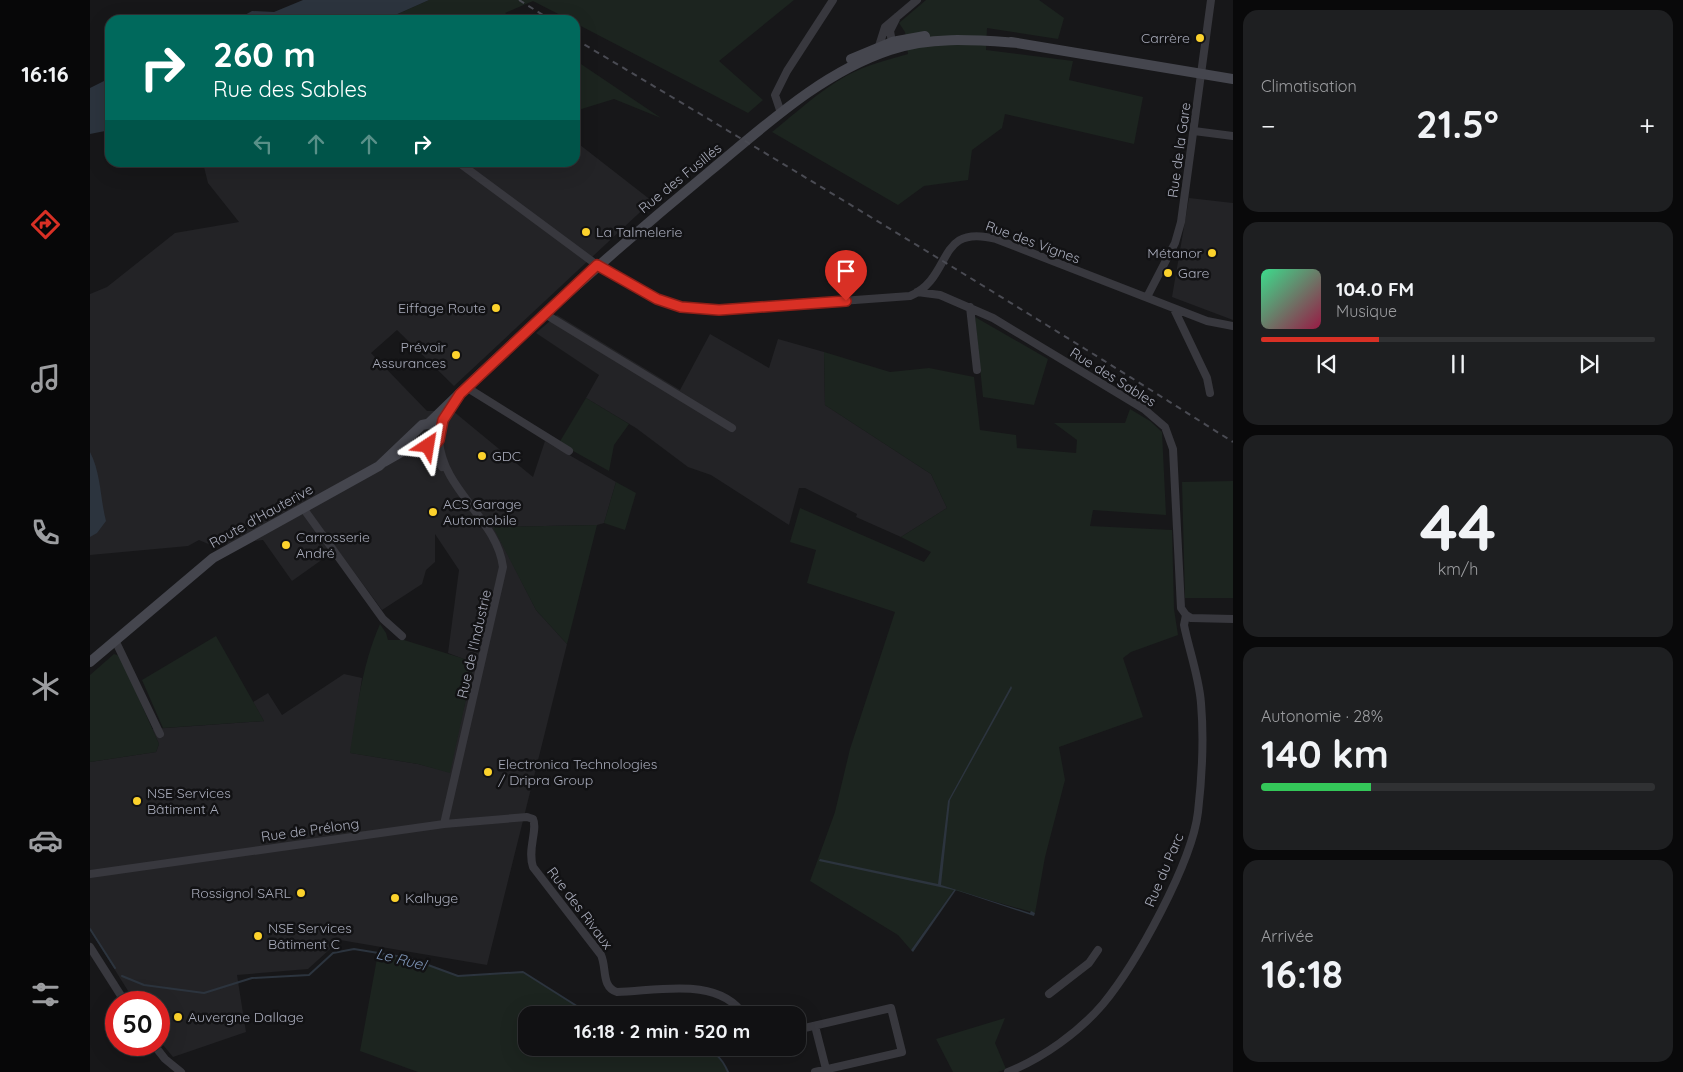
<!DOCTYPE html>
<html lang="fr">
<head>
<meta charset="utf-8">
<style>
	:root { --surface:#111113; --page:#1e1f21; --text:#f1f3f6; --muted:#9c9da0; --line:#303133; --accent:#d93025 }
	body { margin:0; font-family:Quicksand,sans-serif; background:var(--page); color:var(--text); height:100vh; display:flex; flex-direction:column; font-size:19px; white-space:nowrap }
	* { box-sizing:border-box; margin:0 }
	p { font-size:16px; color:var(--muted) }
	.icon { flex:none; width:28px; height:28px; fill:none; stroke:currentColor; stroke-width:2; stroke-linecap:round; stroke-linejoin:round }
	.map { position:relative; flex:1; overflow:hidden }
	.side { display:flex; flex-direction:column; gap:10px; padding:10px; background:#09090a; width:450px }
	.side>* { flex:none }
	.hud { position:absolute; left:15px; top:15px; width:475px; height:152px; border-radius:15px; box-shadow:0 5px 20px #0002,0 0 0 1px var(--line); background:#00695c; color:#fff; overflow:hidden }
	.speed { position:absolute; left:15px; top:991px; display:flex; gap:10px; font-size:25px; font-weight:700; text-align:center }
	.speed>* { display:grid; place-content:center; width:65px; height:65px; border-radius:50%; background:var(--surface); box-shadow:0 5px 20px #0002,0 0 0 1px var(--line); line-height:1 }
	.speed .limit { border:8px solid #d22; background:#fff; color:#111 }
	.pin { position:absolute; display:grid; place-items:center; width:42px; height:42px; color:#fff; margin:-51px -21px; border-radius:50% 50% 50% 0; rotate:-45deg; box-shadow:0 0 5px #0007 }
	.pin .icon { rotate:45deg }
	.me { position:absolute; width:55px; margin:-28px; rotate:33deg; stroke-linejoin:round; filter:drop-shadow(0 0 4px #0008) }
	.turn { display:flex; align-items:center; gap:18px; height:105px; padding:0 25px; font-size:22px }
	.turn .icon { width:65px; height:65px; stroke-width:2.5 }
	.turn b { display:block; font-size:35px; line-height:42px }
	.lanes { display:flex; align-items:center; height:48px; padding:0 25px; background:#0003; justify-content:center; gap:25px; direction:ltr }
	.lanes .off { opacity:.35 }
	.big { font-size:38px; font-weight:700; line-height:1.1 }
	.side .widget { flex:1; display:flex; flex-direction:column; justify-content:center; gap:8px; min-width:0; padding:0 18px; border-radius:15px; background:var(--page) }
	.side .dial { align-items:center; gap:0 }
	.dial b { font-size:65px; line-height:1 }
	.song { display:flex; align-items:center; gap:15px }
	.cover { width:60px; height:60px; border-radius:8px; background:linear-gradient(135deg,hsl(150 70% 55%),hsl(340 70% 35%)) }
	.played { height:5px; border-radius:2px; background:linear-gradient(90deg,var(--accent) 30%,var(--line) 30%) }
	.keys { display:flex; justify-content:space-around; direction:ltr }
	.heat { display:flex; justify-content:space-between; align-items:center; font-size:28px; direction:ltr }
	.charge { height:8px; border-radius:4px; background:linear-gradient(90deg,#34c759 28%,var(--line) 0) }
	.trip { position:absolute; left:428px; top:1006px; width:288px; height:50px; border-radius:15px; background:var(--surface); box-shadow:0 5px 20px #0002,0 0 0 1px var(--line); font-weight:700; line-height:50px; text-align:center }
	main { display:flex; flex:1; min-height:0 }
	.menu { display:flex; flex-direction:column; width:90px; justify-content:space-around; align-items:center; background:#070708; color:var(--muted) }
	.menu .icon { width:35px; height:35px }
	.menu .on { color:var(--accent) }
	.menu b { font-size:22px; color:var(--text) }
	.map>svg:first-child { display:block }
</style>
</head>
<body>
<main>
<nav class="menu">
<b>16:16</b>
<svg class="icon on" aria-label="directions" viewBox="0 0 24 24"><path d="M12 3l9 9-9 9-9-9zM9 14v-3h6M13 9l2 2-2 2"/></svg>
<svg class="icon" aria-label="music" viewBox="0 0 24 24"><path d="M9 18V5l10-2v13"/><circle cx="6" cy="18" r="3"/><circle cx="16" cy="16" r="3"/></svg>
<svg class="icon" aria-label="phone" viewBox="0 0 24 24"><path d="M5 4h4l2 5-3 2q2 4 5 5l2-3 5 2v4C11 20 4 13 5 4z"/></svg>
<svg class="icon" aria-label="climate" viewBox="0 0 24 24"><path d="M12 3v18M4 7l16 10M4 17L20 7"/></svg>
<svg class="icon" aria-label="car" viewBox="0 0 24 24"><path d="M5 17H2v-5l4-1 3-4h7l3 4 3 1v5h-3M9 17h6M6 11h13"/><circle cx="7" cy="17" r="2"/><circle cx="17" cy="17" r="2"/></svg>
<svg class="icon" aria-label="filters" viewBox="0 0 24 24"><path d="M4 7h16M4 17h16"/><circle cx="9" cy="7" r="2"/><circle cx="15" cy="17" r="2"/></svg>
</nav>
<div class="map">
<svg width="1143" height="1072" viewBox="0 0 1143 1072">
	<rect width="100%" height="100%" fill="#171719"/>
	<path fill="#232326" d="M 485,141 L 562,201 L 364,386 L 307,330 L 281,353 L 337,411 L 363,411 L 443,477 L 455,441 L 526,482 L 514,523 L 507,525 L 404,527 L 446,610 L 477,644 L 397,965 L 250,940 L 218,969 L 147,975 L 156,1032 L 83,1057 L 69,1040 L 69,1002 L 45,1002 L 0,930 L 0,762 L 66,752 L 69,744 L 62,729 L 174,721 L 163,702 L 178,693 L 192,715 L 254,674 L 272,678 L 261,753 L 328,764 L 359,772 L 384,663 L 358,653 L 369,570 L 345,534 L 345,562 L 336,570 L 332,584 L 292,610 L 247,549 L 202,581 L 173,540 L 123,546 L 109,540 L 98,546 L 0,555 L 0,294 L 17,287 L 85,233 L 149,222 L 118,183 L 113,163 L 485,162 Z
		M 1099,198 L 1143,203 L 1143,320 L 1082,297 Z
		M 467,315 L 590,390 L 620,334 L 679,368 L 688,339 L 734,352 L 735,405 L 841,474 L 857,508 L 811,537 L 766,517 L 767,514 L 715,488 L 709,488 L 699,525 L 621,475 L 598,467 L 546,428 L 496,398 L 509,375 L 446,333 Z"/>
	<path fill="#1c241f" d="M 339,0 L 704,0 L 629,61 L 673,100 L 658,113 L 485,23 L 485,20 L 480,20 L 443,1 L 415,13 L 425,20 L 294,20 Z
		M 836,0 L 949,0 L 974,18 L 968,39 L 897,28 L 896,50 L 983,61 L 979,80 L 1053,97 L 1044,144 L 915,114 L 912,128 L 882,150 L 878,180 L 834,186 L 808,205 L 682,132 C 706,113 729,91 756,76 C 776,65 797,60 818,54 L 815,32 L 809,23 Z
		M 485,60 L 571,118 L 524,99 L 485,111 Z
		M 885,317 L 958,359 L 944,405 L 893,397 Z
		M 734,352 L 800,372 L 839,368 L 884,377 L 890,430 L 926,435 L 927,448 L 986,453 L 987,440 L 964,423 L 1035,423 L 1040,409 L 1060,421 L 1072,432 L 1076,515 L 1003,510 L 1000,526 L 1082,530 L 1084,609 L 1088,635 L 1041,652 L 1033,658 L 1053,717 L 969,747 L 975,780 L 955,857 L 945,913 L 864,890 L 821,950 L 808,935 L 720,881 L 745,812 L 760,749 L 805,612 L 717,583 L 726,550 L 700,542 L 710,508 L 834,562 L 841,552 L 811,537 L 857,508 L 841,474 L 735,405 Z
		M 496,398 L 539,424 L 524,445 L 519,471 L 469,443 Z
		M 1143,481 L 1143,598 L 1095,598 L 1092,482 Z
		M 526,482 L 546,493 L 535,530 L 514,523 Z
		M 507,525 L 477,644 L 446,610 L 403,527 Z
		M 290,624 L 296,633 L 298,640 L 314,640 L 384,662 L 360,773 L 328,764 L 260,753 C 267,709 272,665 290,624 Z
		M 126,636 L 174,721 L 73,728 L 52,680 Z
		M 24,654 L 30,656 L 69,744 L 66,752 L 0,762 L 0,675 Z
		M 288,953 L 319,958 L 368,976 L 433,972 L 501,1015 L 436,1015 L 436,1048 L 610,1048 C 625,1051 632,1058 638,1072 L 328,1072 L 270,1051 Z
		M 915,1018 L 905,1043 L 916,1069 L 908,1072 L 863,1072 L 846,1039 Z"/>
	<path fill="#2c343e" d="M 213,0 L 339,0 L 294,20 L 146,20 L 162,11 L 184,12 Z
		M 20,78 L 20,130 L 0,134 L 0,88 Z
		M 0,452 C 11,473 10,498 16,521 L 7,533 L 0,537 Z
		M 921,686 L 922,688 L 860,800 L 851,885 L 940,913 L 941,911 L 945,913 L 944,916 L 866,890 L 823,952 L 821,950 L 864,890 L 729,861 L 730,859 L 848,884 L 858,801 Z"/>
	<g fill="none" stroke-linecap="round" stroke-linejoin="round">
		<path stroke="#2c343e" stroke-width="2" d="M 0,929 L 25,968
			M 32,976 L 54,985 L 114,993 L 162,978 L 219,975 L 243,953 L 264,949 L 319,958 L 368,976 L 433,972 L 501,1015
			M 610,1048 C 625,1051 632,1058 638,1072"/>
		<path stroke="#38383e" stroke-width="8" d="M 798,44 L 802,42 L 800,31 L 807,17
			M 793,49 L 789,46 L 795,27 L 827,0
			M 691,113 L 685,95 L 697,71 L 743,0
			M 1104,131 L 1143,136
			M 368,162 L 507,265 L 576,303 L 591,307 L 629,310 L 820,296 C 864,277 845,223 906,239 L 1117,321 L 1143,326
			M 827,292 L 850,295 L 903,318 L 1054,409 L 1075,427 L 1083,449 L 1091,608 L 1096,615 L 1101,618 L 1143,619
			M 1057,297 L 1085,243 L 1091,222 L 1121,0
			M 880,307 L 887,370
			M 1084,309 L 1117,378 L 1120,393
			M 455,314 L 642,428
			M 376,387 L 479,451
			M 349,440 C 352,490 407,519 413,567 L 354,824
			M 338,447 L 352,467
			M 213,508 L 293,619 L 312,636
			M 25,640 L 70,734
			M 0,874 L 354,824 L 437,817 L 443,819 C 448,830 437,849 443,867 L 511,955 C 517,968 511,987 527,992 C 568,991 628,976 654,1015
			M 0,947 L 35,1002
			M 959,994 L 999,963 L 1008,950
			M 725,1026 L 736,1069
			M 706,1030 L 801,1008 L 812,1052 L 725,1072
			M 64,1045 L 75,1059 L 91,1072
			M 918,1072 C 953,1058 989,1032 1013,1004 C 1046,964 1102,863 1108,812 C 1112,777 1114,738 1111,703 C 1109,677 1099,650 1094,625 L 1096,615"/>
		<path stroke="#45464e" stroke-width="10" d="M 921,42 L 1143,79
			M 761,59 L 802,42 L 835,36
			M 339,423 C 429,335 523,251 620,171 C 676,125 731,73 800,50 C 842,36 885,40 928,43
			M 0,662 L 123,558 L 289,466 L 332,425 L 342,423 L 349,430 L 350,438 L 345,445 L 322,446 L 294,462"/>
		<path stroke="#4a4b53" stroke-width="2" stroke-dasharray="6 5" stroke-linecap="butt" d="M 429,0 L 461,20
			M 485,39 C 706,171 926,304 1143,442"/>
	</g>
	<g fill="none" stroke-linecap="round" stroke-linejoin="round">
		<defs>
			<path id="route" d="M 338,446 L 345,445 L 349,440 L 353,420 L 370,394 L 507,265 L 567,299 L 591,307 L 629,310 L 756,301"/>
		</defs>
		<use href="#route" stroke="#8d1f18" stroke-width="12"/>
		<use href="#route" stroke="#d93025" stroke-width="9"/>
	</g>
	<g fill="#fcd22c" stroke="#121214" stroke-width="2">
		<circle cx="1110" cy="38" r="5"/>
		<circle cx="496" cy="232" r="5"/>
		<circle cx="1122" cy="253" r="5"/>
		<circle cx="1078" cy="273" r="5"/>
		<circle cx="406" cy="308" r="5"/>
		<circle cx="366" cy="355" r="5"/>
		<circle cx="392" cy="456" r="5"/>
		<circle cx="343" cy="512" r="5"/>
		<circle cx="196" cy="545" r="5"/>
		<circle cx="398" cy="772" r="5"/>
		<circle cx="47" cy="801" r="5"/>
		<circle cx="211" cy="893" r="5"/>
		<circle cx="305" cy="898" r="5"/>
		<circle cx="168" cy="936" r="5"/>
		<circle cx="88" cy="1017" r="5"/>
	</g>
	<g text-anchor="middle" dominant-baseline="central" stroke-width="5" stroke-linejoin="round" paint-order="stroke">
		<g font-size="14" fill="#a8abba" stroke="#121214" text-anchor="start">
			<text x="1100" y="38" text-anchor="end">Carrère</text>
			<text x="506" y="232">La Talmelerie</text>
			<text x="1112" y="253" text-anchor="end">Métanor</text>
			<text x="1088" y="273">Gare</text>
			<text x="396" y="308" text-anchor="end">Eiffage Route</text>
			<text x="356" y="347" text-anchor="end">Prévoir<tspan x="356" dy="16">Assurances</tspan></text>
			<text x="402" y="456">GDC</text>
			<text x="353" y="504">ACS Garage<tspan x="353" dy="16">Automobile</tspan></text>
			<text x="206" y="537">Carrosserie<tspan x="206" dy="16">André</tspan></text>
			<text x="408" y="764">Electronica Technologies<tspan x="408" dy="16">/ Dripra Group</tspan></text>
			<text x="57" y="793">NSE Services<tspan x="57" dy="16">Bâtiment A</tspan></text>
			<text x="201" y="893" text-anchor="end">Rossignol SARL</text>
			<text x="315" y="898">Kalhyge</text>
			<text x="178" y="928">NSE Services<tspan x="178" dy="16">Bâtiment C</tspan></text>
			<text x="98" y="1017">Auvergne Dallage</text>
		</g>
		<g font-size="14" fill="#a8abba" stroke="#121214">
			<text transform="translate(1089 150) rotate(-82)">Rue de la Gare</text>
			<text transform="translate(590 178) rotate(-39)">Rue des Fusillés</text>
			<text transform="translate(943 242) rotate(20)">Rue des Vignes</text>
			<text transform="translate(1023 377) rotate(32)">Rue des Sables</text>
			<text transform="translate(171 516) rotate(-29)">Route d'Hauterive</text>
			<text transform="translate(384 644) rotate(-77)">Rue de l'Industrie</text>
			<text transform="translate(220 830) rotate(-8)">Rue de Prélong</text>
			<text transform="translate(1074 870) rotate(-67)">Rue du Parc</text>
			<text transform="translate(490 908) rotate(53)">Rue des Rivaux</text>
		</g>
		<g font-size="15" font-style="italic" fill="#7d94b6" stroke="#121214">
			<text transform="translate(311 959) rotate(14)">Le Ruel</text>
		</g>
	</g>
</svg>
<div class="speed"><div class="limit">50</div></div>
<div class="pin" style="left:756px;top:301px;background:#d93025"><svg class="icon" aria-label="arrive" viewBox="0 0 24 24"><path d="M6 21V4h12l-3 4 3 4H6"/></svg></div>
<svg class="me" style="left:338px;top:446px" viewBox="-20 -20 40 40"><path d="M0-17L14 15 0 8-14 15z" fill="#d93025" stroke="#fff" stroke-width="4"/></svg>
<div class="trip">16:18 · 2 min · 520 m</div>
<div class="hud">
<div class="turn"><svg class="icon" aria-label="right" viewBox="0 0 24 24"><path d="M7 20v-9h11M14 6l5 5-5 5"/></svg><div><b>260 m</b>Rue des Sables</div></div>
<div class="lanes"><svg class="icon off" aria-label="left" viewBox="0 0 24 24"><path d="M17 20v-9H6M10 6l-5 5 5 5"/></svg><svg class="icon off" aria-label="ahead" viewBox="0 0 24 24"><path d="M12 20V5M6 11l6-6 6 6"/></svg><svg class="icon off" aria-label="ahead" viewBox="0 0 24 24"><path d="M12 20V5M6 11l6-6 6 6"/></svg><svg class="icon" aria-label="right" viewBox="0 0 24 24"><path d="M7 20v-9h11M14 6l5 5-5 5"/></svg></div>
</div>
</div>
<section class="side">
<div class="widget"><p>Climatisation</p>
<div class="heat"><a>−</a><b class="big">21.5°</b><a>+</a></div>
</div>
<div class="widget">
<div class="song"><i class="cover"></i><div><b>104.0 FM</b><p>Musique</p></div></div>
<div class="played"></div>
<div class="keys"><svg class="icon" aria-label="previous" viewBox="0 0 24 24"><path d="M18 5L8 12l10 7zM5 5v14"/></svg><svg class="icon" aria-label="pause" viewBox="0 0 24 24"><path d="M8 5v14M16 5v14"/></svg><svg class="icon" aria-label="next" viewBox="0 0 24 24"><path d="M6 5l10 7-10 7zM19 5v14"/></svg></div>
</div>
<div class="widget dial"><b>44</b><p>km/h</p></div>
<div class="widget"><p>Autonomie · 28%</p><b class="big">140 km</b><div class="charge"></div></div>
<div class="widget"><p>Arrivée</p><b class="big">16:18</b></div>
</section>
</main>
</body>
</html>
